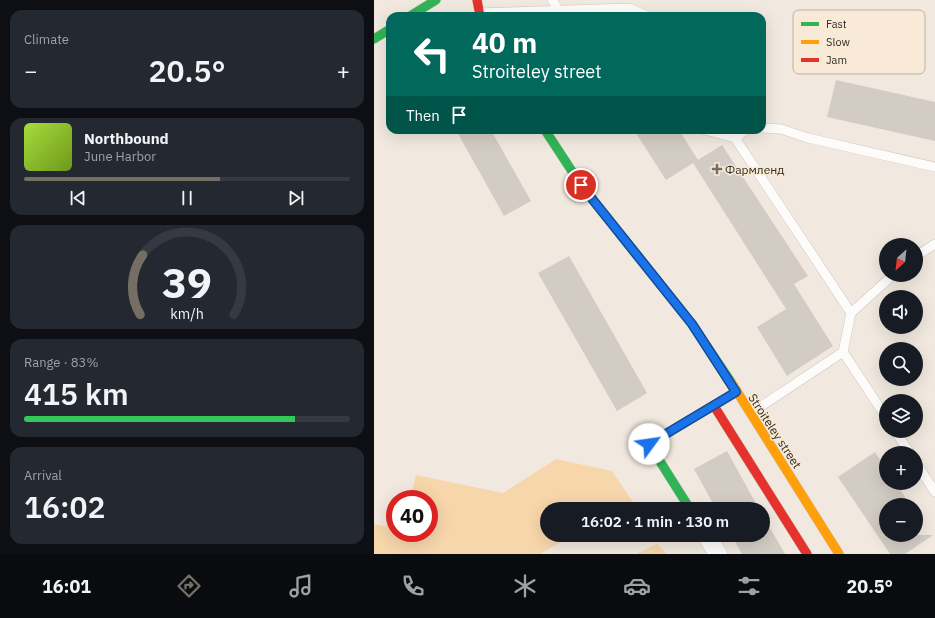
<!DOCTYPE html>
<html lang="en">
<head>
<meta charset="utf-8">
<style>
	:root { --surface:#171b24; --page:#242831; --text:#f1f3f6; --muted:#9ea1a6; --line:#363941; --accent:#746e65 }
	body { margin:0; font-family:"IBM Plex Sans",sans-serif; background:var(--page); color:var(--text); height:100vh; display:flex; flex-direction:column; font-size:15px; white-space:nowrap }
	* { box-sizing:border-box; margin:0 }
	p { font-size:13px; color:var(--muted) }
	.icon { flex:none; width:22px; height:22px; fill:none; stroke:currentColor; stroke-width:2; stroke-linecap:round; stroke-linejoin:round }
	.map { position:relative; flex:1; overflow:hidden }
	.sheet { display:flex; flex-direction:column; gap:10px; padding:10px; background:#0d0f14; width:374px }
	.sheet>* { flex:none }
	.banner { position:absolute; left:12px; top:12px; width:380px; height:122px; border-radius:12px; box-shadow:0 4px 16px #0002; background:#00695c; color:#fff; overflow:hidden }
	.needle { width:26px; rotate:207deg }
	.buttons { position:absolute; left:505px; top:238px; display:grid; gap:8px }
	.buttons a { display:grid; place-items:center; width:44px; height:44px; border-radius:50%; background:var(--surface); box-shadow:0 4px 16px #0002; font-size:20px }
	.speed { position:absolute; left:12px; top:490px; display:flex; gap:8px; font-size:20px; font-weight:700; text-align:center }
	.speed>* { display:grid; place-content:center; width:52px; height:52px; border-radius:50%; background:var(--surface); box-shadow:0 4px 16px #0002; line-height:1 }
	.speed .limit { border:6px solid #d22; background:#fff; color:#111 }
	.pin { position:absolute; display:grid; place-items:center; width:34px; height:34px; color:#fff; margin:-17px; border:2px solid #fff; border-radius:50%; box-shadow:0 1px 4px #0007 }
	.me { position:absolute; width:44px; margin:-22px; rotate:59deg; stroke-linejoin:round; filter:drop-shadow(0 0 3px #0008) }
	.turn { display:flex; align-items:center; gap:14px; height:84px; padding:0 20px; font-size:18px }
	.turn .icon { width:52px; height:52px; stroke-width:2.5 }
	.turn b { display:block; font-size:28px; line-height:34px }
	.then { display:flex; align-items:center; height:38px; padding:0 20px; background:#0003; gap:8px; font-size:15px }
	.big { font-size:30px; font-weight:600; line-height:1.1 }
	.sheet .tile { flex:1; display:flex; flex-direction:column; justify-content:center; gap:6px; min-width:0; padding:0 14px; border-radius:12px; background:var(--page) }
	.sheet .dial { align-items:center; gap:0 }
	.dial svg { height:104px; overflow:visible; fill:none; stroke:var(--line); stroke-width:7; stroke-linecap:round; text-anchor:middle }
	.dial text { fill:var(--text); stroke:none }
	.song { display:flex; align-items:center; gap:12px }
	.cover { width:48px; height:48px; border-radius:6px; background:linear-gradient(135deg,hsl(80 70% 55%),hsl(80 70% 35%)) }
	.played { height:4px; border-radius:2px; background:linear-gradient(90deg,var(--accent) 60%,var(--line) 60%) }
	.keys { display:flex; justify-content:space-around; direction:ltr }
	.heat { display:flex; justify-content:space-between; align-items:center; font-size:22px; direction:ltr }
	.charge { height:6px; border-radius:3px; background:linear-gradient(90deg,#34c759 83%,var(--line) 0) }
	.trip { position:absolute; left:166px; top:502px; width:230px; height:40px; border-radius:20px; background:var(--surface); box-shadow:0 4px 16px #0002; font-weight:600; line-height:40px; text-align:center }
	.menu { display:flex; height:64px; justify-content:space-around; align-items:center; background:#090b0e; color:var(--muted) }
	.menu .icon { width:28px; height:28px }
	.menu .active { color:var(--accent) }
	.menu b { font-size:18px; color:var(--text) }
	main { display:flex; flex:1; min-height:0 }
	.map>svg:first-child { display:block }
</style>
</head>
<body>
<main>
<section class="sheet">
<div class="tile"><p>Climate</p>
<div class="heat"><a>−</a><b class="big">20.5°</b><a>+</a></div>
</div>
<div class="tile">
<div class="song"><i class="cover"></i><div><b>Northbound</b><p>June Harbor</p></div></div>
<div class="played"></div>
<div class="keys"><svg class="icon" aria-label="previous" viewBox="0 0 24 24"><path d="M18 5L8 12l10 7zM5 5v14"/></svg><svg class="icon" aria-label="pause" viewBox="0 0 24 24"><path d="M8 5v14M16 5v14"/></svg><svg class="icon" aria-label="next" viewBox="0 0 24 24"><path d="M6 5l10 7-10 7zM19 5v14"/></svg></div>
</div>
<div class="tile dial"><svg viewBox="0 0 100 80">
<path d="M14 69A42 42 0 1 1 86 69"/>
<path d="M14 69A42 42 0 0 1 16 23" stroke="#746e65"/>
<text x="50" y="56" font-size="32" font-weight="700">39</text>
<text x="50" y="72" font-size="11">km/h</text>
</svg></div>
<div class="tile"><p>Range · 83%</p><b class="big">415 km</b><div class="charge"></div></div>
<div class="tile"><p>Arrival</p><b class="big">16:02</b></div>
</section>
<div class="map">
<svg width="561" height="554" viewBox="0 0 561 554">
	<rect width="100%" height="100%" fill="#f1e9df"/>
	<path fill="#f7d6ac" d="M 182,459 L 238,471 L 259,502 L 247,509 L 173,509 L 173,535 L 200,535 L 166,554 L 0,554 L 0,524 L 21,528 L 21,533 L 55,533 L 55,499 L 36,499 L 42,475 L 129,493 Z
		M 283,544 L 293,554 L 262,554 Z"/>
	<path fill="#d3ccc5" d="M 462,80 L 561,102 L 561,141 L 453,117 Z
		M 82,130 L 117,130 L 157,201 L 130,216 Z
		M 260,130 L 305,130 L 324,160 L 292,180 Z
		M 348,145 L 434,276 L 420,284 L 459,346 L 413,376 L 383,327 L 412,309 L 319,163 Z
		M 195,256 L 273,393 L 243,411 L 164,273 Z
		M 353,451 L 385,509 L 342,509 L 320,469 Z
		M 501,452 L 512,469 L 512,483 L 522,483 L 536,505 L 512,505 L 512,535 L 559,535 L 531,554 L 516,554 L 464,477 Z
		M 389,515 L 392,521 L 411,554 L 368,554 L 357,535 L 389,535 Z"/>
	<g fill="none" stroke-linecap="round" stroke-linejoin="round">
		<defs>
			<path id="lane" d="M 178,0 L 184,9
				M 255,8 L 274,16
				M 104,13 L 255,8 L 260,16
				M 388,128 L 407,129 L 434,138 L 561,167
				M 331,130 L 361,138 L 477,313
				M 361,138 L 372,130
				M 542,256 L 561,244
				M 469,352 L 512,417
				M 377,413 L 469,352 L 477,313 L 519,275
				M 521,431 L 536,453
				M 542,463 L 561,492"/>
			<path id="street" d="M 332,535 L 344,554"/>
			<path id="fast" d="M 36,16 L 62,0
				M 0,39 L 16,29
				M 171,130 L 207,185 L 318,324 L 357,382
				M 316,509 L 275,444 L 362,392"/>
			<path id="slow" d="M 357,382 L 465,554"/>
			<path id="jam" d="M 103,0 L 106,16
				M 340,406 L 433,554"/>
		</defs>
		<use href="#lane" stroke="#cdc7c0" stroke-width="10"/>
		<use href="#street" stroke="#cdc7c0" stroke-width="19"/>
		<use href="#fast" stroke="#cdc7c0" stroke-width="10"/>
		<use href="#slow" stroke="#cdc7c0" stroke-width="10"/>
		<use href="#jam" stroke="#cdc7c0" stroke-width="10"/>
		<use href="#lane" stroke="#fdfcfa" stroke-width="9"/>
		<use href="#street" stroke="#fdfcfa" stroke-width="18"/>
		<use href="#fast" stroke="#30b455" stroke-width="9"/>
		<use href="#slow" stroke="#ff9f0a" stroke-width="9"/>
		<use href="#jam" stroke="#e5322d" stroke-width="9"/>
	</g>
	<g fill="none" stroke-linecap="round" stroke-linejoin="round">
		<defs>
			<path id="route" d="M 207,185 L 318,324 L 362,392 L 275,444"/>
		</defs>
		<use href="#route" stroke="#114b97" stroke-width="10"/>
		<use href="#route" stroke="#1a73e8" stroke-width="7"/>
	</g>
	<path fill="#746e65" stroke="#f9ead7" stroke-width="1.5" d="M341 163h4v4h4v4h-4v4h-4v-4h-4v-4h4z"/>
	<g text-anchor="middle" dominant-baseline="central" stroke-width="3" stroke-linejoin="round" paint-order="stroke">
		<g font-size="12" fill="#312b24" stroke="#f9ead7" text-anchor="start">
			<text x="351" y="169">Фармленд</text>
		</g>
		<g font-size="12" fill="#312b24" stroke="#f9ead7">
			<text transform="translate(401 431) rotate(57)">Stroiteley street</text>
		</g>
	</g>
	<rect x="419" y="10" width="132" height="64" rx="6" fill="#f9ead7" stroke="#bdb1a1" stroke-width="1"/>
	<rect x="427" y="22" width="18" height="4" fill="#30b455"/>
	<rect x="427" y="40" width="18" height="4" fill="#ff9f0a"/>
	<rect x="427" y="58" width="18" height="4" fill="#e5322d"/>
	<g font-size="11" fill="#312b24">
		<text x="452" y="28">Fast</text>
		<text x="452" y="46">Slow</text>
		<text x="452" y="64">Jam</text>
	</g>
</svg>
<div class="buttons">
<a><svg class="needle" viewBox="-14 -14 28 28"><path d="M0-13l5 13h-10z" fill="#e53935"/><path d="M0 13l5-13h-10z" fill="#9ea1a6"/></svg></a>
<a><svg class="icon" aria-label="sound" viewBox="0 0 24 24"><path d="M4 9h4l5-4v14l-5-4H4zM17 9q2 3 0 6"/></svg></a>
<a><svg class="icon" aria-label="search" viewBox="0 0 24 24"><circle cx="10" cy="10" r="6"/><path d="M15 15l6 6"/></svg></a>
<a><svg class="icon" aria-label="layers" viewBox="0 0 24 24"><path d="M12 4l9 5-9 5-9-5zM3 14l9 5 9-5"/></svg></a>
<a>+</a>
<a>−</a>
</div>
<div class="speed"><div class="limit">40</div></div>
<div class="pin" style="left:207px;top:185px;background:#d93025"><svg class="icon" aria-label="arrive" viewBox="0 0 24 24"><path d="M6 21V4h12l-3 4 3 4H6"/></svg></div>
<svg class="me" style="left:275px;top:444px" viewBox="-20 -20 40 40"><circle r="19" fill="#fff"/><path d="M0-13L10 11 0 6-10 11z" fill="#1a73e8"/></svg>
<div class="trip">16:02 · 1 min · 130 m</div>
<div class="banner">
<div class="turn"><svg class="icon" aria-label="left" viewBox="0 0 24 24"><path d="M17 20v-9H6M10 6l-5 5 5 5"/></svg><div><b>40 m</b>Stroiteley street</div></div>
<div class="then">Then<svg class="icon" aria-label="arrive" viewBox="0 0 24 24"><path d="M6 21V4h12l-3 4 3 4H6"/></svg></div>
</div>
</div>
</main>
<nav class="menu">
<b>16:01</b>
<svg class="icon active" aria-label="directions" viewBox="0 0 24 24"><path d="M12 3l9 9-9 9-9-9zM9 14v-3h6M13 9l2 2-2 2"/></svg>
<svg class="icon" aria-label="music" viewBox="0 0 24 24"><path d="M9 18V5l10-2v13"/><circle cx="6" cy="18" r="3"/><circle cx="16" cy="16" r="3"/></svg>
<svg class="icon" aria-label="phone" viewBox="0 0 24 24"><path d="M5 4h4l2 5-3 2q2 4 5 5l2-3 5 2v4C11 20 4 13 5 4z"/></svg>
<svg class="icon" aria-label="climate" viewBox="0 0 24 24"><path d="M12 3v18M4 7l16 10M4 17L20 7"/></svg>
<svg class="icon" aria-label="car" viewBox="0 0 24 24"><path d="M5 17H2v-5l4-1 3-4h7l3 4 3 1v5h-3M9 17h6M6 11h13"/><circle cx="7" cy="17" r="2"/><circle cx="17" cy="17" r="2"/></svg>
<svg class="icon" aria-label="filters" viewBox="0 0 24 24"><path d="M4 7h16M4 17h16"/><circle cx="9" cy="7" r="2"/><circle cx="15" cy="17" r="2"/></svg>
<b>20.5°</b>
</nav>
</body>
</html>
